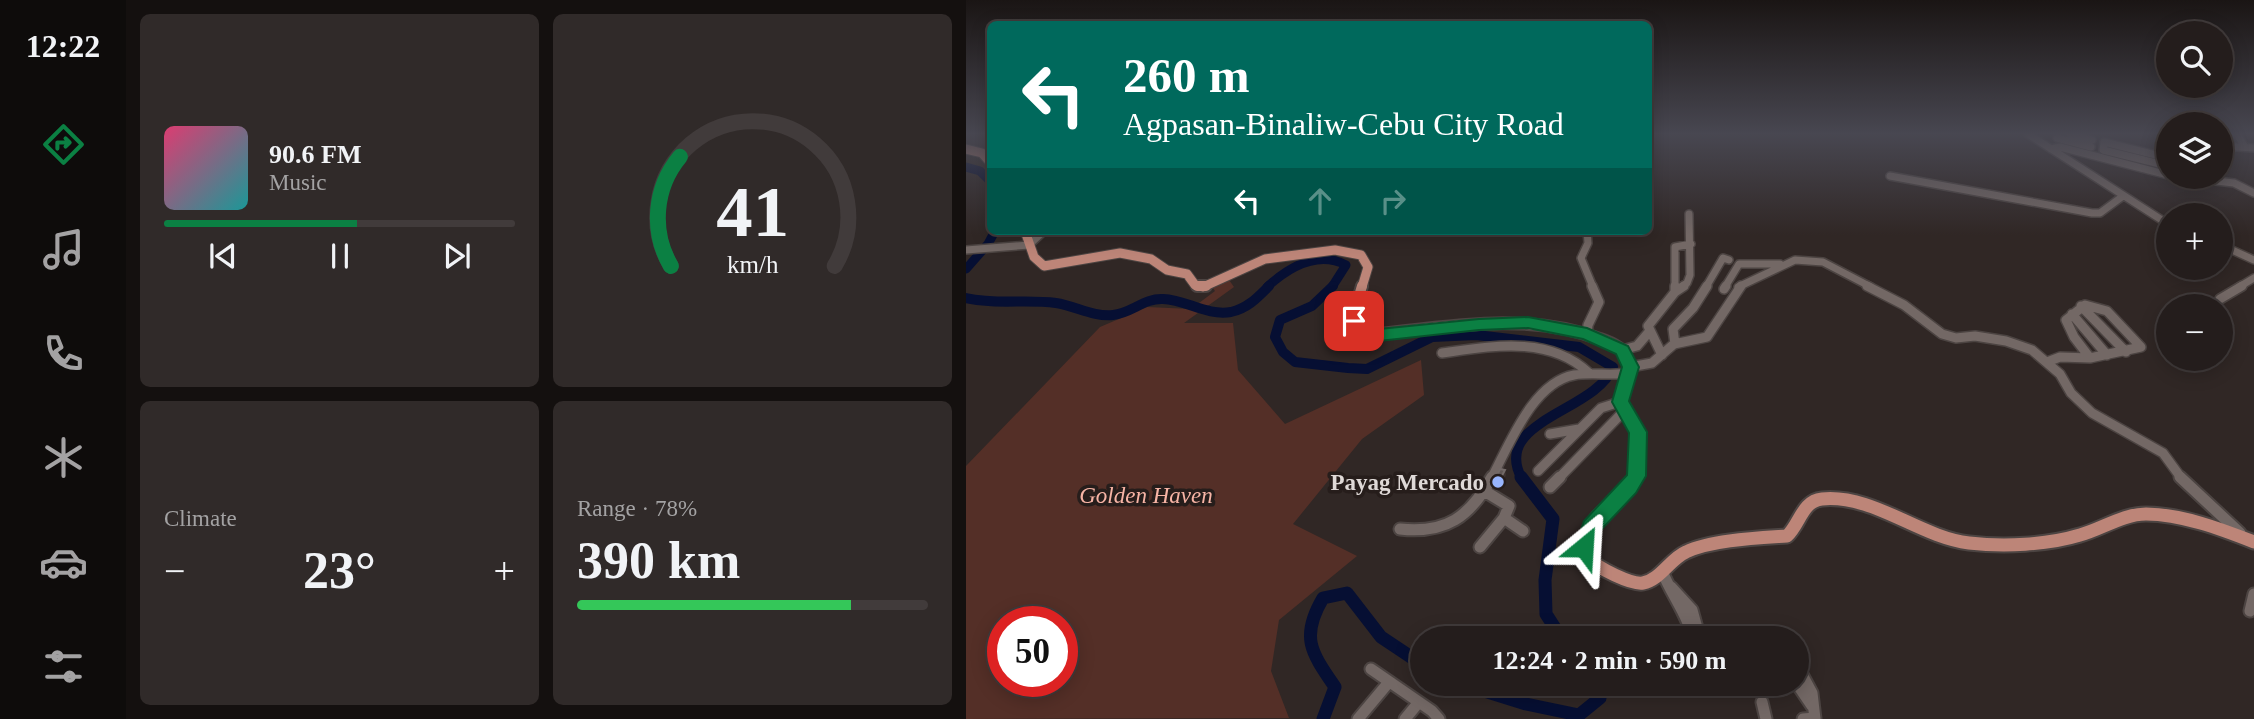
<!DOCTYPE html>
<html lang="en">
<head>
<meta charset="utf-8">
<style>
	:root { --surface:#241d1c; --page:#302a29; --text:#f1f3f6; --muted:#a3a2a3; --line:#413b3b; --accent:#0b8043 }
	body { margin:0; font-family:Georgia,serif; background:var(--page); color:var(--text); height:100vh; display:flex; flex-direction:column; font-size:26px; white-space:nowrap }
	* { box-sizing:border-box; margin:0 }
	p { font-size:23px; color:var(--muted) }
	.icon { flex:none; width:38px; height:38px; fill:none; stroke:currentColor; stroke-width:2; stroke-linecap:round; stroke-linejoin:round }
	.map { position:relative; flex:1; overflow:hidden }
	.sheet { display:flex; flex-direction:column; gap:14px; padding:14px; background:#14100f; width:840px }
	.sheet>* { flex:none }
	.hud { position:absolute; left:21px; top:21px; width:665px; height:214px; border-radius:10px; box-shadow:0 4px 18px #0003,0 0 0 2px var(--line); background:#00695c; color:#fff; overflow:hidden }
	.buttons { position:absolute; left:1190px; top:21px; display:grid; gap:14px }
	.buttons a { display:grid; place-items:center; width:77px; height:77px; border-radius:50%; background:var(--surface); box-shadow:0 4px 18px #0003,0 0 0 2px var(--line); font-size:35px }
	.speed { position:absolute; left:21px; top:606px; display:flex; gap:14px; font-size:35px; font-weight:700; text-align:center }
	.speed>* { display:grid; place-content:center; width:91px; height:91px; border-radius:50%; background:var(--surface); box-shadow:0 4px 18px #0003,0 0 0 2px var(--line); line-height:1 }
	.speed .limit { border:10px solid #d22; background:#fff; color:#111 }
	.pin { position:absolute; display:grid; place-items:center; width:60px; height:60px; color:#fff; margin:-30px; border-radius:14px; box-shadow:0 4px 10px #0006 }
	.me { position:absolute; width:77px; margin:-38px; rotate:27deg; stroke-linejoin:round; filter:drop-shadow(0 0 5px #0008) }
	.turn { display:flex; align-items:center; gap:24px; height:147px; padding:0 21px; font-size:32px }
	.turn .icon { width:91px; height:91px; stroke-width:2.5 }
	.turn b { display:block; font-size:49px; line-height:60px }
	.lanes { display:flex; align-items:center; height:66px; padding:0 21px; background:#0003; justify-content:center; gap:35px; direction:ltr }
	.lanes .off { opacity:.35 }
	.big { font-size:52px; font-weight:800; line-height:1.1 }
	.sheet .card { flex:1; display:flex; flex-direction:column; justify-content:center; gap:10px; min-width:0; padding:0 24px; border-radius:10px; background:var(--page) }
	.sheet .dial { align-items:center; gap:0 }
	.dial svg { height:182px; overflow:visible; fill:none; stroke:var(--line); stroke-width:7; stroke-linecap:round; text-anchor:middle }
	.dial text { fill:var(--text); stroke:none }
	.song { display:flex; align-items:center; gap:21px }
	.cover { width:84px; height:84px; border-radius:10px; background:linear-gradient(135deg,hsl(340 70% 55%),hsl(180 70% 35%)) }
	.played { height:7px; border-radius:4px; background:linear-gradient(90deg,var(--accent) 55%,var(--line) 55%) }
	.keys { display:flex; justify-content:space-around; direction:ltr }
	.heat { display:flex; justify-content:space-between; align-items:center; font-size:38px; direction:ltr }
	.charge { height:10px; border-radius:5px; background:linear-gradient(90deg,#34c759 78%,var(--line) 0) }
	.sheet .tiles { flex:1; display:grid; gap:14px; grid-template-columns:repeat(2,1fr) }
	.trip { position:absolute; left:444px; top:626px; width:399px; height:70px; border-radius:35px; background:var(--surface); box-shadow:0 4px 18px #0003,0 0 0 2px var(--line); font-weight:800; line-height:70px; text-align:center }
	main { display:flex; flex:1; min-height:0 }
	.tab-bar { display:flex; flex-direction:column; width:126px; justify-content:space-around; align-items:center; background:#0e0c0b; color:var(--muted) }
	.tab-bar .icon { width:49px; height:49px }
	.tab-bar .current { color:var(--accent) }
	.tab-bar b { font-size:32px; color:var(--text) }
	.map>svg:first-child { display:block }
</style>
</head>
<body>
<main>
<nav class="tab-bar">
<b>12:22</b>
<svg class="icon current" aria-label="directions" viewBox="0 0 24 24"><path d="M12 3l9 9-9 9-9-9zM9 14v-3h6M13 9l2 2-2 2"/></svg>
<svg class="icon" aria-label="music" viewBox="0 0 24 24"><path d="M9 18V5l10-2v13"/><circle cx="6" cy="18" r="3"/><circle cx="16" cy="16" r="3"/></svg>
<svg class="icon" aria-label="phone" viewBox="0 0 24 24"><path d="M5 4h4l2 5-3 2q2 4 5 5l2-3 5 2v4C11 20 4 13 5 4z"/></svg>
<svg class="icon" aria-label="climate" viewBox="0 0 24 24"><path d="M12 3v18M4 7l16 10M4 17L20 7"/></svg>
<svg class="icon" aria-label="car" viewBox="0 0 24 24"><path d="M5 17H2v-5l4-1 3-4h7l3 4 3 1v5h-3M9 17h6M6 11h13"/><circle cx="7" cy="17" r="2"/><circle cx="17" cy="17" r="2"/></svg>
<svg class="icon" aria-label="filters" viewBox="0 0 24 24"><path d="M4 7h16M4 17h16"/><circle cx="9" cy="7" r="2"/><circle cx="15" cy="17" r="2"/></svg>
</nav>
<section class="sheet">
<div class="tiles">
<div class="card">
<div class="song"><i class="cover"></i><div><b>90.6 FM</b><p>Music</p></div></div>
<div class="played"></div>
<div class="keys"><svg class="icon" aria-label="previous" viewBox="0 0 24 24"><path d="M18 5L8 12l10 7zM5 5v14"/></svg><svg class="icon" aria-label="pause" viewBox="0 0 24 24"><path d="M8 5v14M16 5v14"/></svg><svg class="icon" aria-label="next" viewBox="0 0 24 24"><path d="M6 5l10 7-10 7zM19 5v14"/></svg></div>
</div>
<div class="card dial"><svg viewBox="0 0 100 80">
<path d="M14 69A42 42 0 1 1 86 69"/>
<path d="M14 69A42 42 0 0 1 18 21" stroke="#0b8043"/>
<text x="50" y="56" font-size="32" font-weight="700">41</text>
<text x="50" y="72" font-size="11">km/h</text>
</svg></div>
<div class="card"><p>Climate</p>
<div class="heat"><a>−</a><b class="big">23°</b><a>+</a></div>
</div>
<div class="card"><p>Range · 78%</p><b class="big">390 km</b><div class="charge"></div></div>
</div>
</section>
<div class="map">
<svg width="1288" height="719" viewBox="0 0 1288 719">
	<rect width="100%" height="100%" fill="#302725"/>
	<path fill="#542f27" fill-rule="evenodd" d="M 261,277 L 268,287 L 218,323 L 267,323 L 272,370 L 319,424 L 455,360 L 458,395 L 396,439 L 327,524 L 391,556 L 313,620 L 305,671 L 323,718 L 0,719 L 0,466 L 134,327 L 181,307 L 225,309 L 249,291 L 244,284 ZM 37,621 L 96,621 L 96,681 L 37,681 Z"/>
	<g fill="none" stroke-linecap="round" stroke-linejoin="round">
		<path stroke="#060f33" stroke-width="9" d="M 0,167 L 14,171 L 24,181
			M 0,269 L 22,244 L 29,231
			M 301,287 C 323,267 351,250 380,265 L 366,287"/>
		<path stroke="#060f33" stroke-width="10" d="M 367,286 L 346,306 L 314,320 L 309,337 L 317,352 L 329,362 L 382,368 L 401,369 L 466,337 L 510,335 L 613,347 L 647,367 C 630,412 524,420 556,479
			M 0,298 C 30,305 60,299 90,303 C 110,306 127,317 147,315 C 166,313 178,298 197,299 C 221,300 240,316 265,312 C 282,308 291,298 303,286"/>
		<path stroke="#060f33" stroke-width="13" d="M 555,477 L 587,519 L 579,580 L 580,614 L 596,639
			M 496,684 L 560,704 L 613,715 L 634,698 L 632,684
			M 357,719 L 369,687 C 345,652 334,637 357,598 L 381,593 L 415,637 L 457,665"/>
		<defs>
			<path id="minor-far2" d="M 1062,134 L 1202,224
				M 1104,134 L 1126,140
				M 1271,134 L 1279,147
				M 1091,138 L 1125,147
				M 1202,142 L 1195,147 L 1202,153
				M 1255,146 L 1288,148
				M 1085,149 L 1094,147 L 1202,175
				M 1202,158 L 1138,142 L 1137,150 L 1202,166
				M 924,176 L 1126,213 L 1134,213 L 1157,196
				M 1214,177 L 1268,183 L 1288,193
				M 621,231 L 622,243 L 615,258 L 627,287
				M 1255,245 L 1288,260
				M 0,250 L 63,245 L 78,231
				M 709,287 L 709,247 L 725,244
				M 715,287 L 721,283 L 724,275 L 723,214
				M 740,287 L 757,258 L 763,260
				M 759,287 L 773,264 L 814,264
				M 772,287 L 829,260 L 857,262 L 905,287
				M 1273,287 L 1288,278"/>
			<path id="minor-far1" d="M 709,286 L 709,292
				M 901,286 L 938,305 L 976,334 L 990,338 L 1009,336 L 1040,341 L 1066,350 L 1094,374 L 1105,393 L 1126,413 L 1197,453 L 1216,479
				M 758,289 L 760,286
				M 1254,299 L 1276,286
				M 1119,305 L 1141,311 L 1175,347 L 1124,358 L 1108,337 L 1100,320 Z
				M 1115,306 L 1160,352
				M 1106,314 L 1141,355
				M 621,334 L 622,325 L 633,302 L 626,286
				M 709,344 L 707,329 L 727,308 L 741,286
				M 656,350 L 671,346 L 683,332
				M 476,353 C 526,346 583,335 623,373
				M 696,355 L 682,326 L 709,292 L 718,286
				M 1081,362 L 1094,357 L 1124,358
				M 664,367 L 686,363 L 708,344 L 741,337 L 775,286
				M 584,434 L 613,429
				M 572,471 L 635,408 L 654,402
				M 525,479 C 543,446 566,383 608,375 C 626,372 645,376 663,373
				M 592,479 L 658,411"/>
			<path id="minor" d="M 1214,477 L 1274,533
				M 584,487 L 594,477
				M 538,518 L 557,531
				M 434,529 C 480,534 504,517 526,477
				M 514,547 L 538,518 L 543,506 L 520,492
				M 696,571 C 705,594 722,615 727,639
				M 705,587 L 726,610 L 734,639
				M 1284,611 L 1288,594
				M 831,665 L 846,693 L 849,719
				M 405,669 L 466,711 L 473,719
				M 831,684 L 846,706
				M 796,702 L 800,719
				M 392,719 L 423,682
				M 439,719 L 453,702
				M 837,719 L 849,718"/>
			<path id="major-far2" d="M 0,149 L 16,153 L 24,162
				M 59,231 L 68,257 L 78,266 L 154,253 L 185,259 L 201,270 L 221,274 L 229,285 L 237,287 L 299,259 L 369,250 L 395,255 L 402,267 L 396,287"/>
			<path id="major-far1" d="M 231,286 L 240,286
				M 396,286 L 387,316 L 393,330 L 405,335 C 480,327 561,311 634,339 C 643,342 656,347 660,356 C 668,369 658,388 654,402 L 672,432 L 669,479"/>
			<path id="major" d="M 669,477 C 658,499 630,511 621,534 C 618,542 618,552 624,559 C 631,568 666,585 677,583 C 694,580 704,559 720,552 C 745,540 792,538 821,536 C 834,524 836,501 856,499 C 908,494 953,537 1003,543 C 1038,547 1081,545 1114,535 C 1136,529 1157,514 1180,514 C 1215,514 1255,529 1288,542"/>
		</defs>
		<use href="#minor-far2" stroke="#4c4442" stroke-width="10"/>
		<use href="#minor-far1" stroke="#4c4442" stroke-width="12"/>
		<use href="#minor" stroke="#4c4442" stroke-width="15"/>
		<use href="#major-far2" stroke="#4c4442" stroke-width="11"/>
		<use href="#major-far1" stroke="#4c4442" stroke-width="14"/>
		<use href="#major" stroke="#4c4442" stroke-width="17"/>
		<use href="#minor-far2" stroke="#736865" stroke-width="7"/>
		<use href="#minor-far1" stroke="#736865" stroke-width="9"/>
		<use href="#minor" stroke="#736865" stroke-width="11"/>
		<use href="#major-far2" stroke="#bd8578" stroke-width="9"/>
		<use href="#major-far1" stroke="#bd8578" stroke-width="10"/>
		<use href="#major" stroke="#bd8578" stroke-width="13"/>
	</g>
	<path fill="#3d3331" d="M 539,470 L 540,475 L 533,490 L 531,485 Z"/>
	<path fill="#5f5654" stroke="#736a68" stroke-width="2" d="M 534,469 L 539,470 L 531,485 L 528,483 Z"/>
	<linearGradient id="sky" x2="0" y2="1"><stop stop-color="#1a1514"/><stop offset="0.57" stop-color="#484751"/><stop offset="1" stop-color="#484751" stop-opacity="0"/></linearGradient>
	<rect width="1288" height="235" fill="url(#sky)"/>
	<path fill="#0b8043" stroke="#07532c" stroke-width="2" d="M 388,315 C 398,319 401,328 413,329 L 513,319 L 562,317 L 621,328 L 662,346 L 673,367 L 663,401 L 681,432 L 680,476 L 670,493 L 633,532 L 625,553 L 618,556 L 612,553 L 609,547 L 618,521 L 661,475 L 663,433 L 646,402 L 656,367 L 650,354 L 617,339 L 562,328 L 513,330 L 413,341 L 393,337 L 380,321 Z"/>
	<circle fill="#98b5fd" stroke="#261d1b" stroke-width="2.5" cx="532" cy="482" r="7"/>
	<g text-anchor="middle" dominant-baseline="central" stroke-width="7" stroke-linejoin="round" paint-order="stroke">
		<g font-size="23" font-weight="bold" fill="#dfd9d7" stroke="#261d1b" text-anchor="end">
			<text x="518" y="482">Payag Mercado</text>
		</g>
		<g font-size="23" font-style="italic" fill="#f7b4a5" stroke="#261d1b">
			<text x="180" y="495">Golden Haven</text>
		</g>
	</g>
</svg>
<div class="buttons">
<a><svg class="icon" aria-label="search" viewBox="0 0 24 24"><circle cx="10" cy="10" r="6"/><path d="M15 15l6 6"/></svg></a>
<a><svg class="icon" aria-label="layers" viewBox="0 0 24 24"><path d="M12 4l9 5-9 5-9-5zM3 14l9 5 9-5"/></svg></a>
<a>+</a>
<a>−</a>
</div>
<div class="speed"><div class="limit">50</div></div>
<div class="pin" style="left:388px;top:321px;background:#d93025"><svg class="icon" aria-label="arrive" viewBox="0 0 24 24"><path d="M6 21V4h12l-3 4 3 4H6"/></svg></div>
<svg class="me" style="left:618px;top:547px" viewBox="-20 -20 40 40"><path d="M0-17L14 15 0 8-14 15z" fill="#0b8043" stroke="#fff" stroke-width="4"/></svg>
<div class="trip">12:24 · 2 min · 590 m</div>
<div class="hud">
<div class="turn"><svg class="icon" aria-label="left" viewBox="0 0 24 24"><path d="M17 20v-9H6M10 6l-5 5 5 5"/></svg><div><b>260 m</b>Agpasan-Binaliw-Cebu City Road</div></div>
<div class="lanes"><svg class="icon" aria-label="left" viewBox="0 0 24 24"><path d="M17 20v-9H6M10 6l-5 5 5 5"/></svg><svg class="icon off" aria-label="ahead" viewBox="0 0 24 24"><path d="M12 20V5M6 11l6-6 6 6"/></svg><svg class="icon off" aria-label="right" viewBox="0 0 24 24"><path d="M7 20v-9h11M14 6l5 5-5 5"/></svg></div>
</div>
</div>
</main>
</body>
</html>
